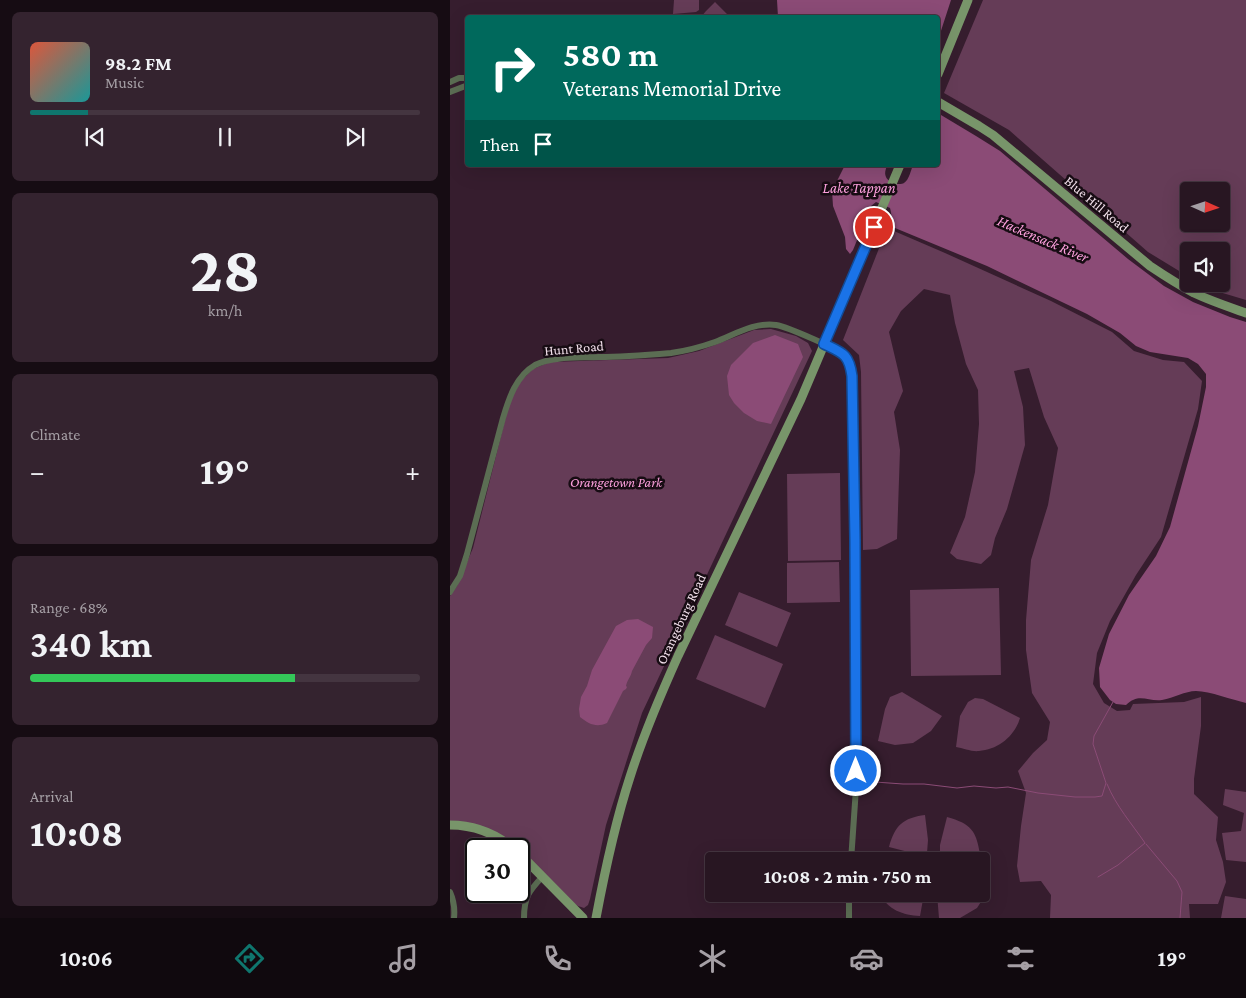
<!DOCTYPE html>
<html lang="en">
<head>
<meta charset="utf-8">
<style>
	:root { --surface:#281622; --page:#34232f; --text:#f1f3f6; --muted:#a59fa5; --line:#443540; --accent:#0f766e }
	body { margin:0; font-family:"Crimson Pro",serif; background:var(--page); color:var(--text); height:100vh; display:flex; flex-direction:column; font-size:19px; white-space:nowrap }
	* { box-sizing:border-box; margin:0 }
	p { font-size:16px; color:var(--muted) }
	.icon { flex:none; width:28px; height:28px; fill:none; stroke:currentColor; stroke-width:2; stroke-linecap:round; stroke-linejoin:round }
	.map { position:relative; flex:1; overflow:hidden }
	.details { display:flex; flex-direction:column; gap:12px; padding:12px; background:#160c13; width:450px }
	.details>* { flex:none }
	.banner { position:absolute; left:15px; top:15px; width:475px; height:152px; border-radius:5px; box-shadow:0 5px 20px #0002,0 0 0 1px var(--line); background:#00695c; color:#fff; overflow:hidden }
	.needle { width:32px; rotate:93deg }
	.fabs { position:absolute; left:730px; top:182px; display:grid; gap:10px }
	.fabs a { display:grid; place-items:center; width:50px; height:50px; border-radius:5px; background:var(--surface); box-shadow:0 5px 20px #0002,0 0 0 1px var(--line); font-size:25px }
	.speed { position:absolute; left:15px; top:838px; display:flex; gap:10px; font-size:25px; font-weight:700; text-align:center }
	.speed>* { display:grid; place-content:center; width:65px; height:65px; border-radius:50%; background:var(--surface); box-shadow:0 5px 20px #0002,0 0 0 1px var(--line); line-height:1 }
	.speed .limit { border:2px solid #111; border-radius:8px; background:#fff; color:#111 }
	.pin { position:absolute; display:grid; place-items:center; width:42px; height:42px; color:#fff; margin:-21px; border:2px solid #fff; border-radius:50%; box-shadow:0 1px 5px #0007 }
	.me { position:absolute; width:55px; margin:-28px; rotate:0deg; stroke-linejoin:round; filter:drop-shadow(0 0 4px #0008) }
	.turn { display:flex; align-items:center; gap:18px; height:105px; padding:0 15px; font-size:22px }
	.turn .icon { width:65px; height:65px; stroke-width:2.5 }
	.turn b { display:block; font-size:35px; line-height:42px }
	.then { display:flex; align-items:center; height:48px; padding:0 15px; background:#0003; gap:10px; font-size:19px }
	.big { font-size:38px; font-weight:700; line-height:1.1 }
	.details .tile { flex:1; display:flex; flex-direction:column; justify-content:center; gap:8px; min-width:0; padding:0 18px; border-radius:8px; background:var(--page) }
	.details .dial { align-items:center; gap:0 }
	.dial b { font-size:65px; line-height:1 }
	.song { display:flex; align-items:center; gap:15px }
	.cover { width:60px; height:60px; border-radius:8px; background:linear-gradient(135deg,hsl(10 70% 55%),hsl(180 70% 35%)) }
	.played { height:5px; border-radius:2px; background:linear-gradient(90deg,var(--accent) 15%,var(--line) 15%) }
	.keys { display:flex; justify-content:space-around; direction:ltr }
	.heat { display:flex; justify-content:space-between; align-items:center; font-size:28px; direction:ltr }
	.charge { height:8px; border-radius:4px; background:linear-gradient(90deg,#34c759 68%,var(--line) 0) }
	.trip { position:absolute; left:255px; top:852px; width:285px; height:50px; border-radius:5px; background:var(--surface); box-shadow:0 5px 20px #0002,0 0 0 1px var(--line); font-weight:700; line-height:50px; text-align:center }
	.menu { display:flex; height:80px; justify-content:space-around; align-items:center; background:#10090e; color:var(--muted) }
	.menu .icon { width:35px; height:35px }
	.menu .active { color:var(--accent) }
	.menu b { font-size:22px; color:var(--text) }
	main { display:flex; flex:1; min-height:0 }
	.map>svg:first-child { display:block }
</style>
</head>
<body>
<main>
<section class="details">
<div class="tile">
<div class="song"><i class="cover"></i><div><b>98.2 FM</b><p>Music</p></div></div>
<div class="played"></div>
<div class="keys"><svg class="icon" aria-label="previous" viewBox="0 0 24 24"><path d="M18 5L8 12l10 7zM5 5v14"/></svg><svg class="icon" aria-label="pause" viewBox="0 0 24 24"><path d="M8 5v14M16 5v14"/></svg><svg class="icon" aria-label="next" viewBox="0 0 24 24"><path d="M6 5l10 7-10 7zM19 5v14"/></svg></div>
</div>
<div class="tile dial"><b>28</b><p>km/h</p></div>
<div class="tile"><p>Climate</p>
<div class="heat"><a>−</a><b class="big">19°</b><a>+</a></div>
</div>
<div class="tile"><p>Range · 68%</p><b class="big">340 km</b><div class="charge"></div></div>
<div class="tile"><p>Arrival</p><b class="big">10:08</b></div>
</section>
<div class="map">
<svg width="796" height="918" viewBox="0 0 796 918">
	<rect width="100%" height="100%" fill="#361d2e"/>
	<path fill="#653c57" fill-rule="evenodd" d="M 224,0 L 249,0 L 249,10 L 246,12 L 223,14 Z
		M 533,0 L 796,0 L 796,300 L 756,288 L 749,284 L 771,284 L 771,251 L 739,251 L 739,277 L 698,252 L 559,130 L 494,93 ZM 739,191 L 771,191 L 771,224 L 739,224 Z
		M 265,2 L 280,17 L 251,17 L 256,11 Z
		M 437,228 L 495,253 L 601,301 L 662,332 L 684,351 L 713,360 L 734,362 L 752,381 L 748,409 L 711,537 L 686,575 L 660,621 L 647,653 L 643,684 L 654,703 L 667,711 L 680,710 L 683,704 L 734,702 L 751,697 L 751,726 L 744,779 L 744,794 L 768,817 L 766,840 L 773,862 L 776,882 L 768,904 L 739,904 L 740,918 L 600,918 L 601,895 L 591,881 L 570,882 L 567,866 L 571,826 L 576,793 L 568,771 L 583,753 L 597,740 L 600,722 L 582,693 L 576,650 L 576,620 L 581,560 L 598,505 L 608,448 L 594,417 L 579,368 L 564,371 L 573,407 L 575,445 L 557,509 L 545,538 L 541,555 L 531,564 L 507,559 L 500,553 L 515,517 L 525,472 L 529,424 L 528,390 L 516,364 L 505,323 L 500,295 L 474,289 L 451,311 L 439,332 L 453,391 L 444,412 L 450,450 L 447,539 L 427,549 L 413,550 L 411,372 L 409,355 L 393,340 Z
		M 321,329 L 346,336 L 358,343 L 362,351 L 192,713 L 156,825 L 140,899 L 138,905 L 134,908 L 128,906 L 122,902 L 69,848 L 52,836 L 0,822 L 0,596 L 7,586 L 23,548 L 60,400 L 71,381 L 83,369 L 100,362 L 218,358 L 249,351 L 304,330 Z
		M 390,473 L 391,560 L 338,561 L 337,474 Z
		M 389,562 L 390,602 L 337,603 L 337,563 Z
		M 549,588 L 551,675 L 461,676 L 460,590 Z
		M 289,592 L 341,613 L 327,647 L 275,625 Z
		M 265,635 L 333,664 L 315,708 L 246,679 Z
		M 452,692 L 492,716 L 481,731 L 463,743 L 445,745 L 428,741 L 435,709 L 440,697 Z
		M 525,698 L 533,699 L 570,718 C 565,736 548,750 529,751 C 522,752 513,748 506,747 L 510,716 L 518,702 Z
		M 775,789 L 796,792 L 796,862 L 776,860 L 772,833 L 791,831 L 794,813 L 773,805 Z
		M 475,815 L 478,840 L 477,853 L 474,856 L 439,847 C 445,825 453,818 475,815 Z
		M 497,817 C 521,824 526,830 530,854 L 497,857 L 490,853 L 490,845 Z
		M 531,869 L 541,872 L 538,891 L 527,908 L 510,918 L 489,918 L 487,894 L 531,894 Z
		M 430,894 L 474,894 L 470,916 C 453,915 438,910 430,894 Z
		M 775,896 L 796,899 L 796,918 L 771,918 Z"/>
	<path fill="#8b4b76" d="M 327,0 L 501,0 L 488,40 L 488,18 L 328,17 Z
		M 491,115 L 526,136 L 550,151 L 678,259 L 714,286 L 743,302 L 780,317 L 796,322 L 796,703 C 782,700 760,691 746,691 C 735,691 724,698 712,700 C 698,702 689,692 676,705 L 666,704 L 660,700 L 650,687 L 649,668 L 659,634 L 679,595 L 706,556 L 720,527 L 748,426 L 756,387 L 756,374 L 748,364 L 738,358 L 700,352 L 686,346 L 670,333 L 637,314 L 537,266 L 445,228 C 441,221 442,215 440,208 L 426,202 L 421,206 L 403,250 L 400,254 L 396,249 L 395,237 L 383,206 L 382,191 L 395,165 L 437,165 C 436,169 434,173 436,177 C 438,182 449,186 454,183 C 459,180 461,170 463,165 L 488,165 L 488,116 Z
		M 325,335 L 348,344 L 353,357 L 321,424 L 307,421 L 294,413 L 284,403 L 279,395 L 277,376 L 281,365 L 303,343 Z
		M 188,619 L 203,627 L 202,638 L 196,645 L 182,671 C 181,677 177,680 176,686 L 177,687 L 176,689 L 173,691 L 157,723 C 146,728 139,724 130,717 L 129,709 L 131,697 L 137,686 L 142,670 L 166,626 L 177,620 Z"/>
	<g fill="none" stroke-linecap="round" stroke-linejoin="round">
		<path stroke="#8b4b76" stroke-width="1" d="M 411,781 L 453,784 L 474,784 L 507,788 L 524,786 L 546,788 L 558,787 L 588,793 L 625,797 L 645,797 L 652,796 L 656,783 L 643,744 L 644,736 L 663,702
			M 696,844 L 727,881 L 732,892 L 730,918
			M 648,877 L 668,865 L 695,843 C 682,824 666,806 657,784"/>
		<path stroke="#5b6d53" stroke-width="6" d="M 0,82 L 9,78 L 18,78
			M 0,92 L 18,85
			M 0,592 L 10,576 L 17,554 L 53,418 C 59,398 66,376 85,365 C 102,356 130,358 149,357 C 173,357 197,355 221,353 C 235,351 251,347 265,342 C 284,335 304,322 326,325 C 337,327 392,350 398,358 C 402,363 401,370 402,376 L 405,539 L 406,788 L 401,861
			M 0,892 C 4,901 5,909 4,918
			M 74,918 C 74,897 79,891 93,876
			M 399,918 L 399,894"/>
		<path stroke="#78956a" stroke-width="9" d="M 488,74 L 518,0
			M 488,102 L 529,126 L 543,135 L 700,266 C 715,276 729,285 744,293 C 761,301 779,307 796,313
			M 0,825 C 25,825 45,833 64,849
			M 69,853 L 133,918
			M 146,918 C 155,870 165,823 180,777 C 193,736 210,696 228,656 L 351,399 L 450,165"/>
	</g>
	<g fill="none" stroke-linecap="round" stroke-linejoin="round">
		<defs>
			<path id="route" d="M 406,771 L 405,539 L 402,376 C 399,354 393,353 374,344 L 424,227"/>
		</defs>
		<use href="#route" stroke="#114b97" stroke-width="12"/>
		<use href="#route" stroke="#1a73e8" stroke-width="9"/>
	</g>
	<g text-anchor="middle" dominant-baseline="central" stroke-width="5" stroke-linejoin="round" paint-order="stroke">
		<g font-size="14" fill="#f1dfea" stroke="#170c13">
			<text transform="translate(647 204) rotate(40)">Blue Hill Road</text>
			<text transform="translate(124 348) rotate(-5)">Hunt Road</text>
			<text transform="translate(231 619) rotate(-65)">Orangeburg Road</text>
		</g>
		<g font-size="14" font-style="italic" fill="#fc9fdc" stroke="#170c13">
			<text x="166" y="482">Orangetown Park</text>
		</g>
		<g font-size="15" font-style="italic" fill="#fc9fdc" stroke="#170c13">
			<text x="409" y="188">Lake Tappan</text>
			<text transform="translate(593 239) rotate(23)">Hackensack River</text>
		</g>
	</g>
</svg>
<div class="fabs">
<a><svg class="needle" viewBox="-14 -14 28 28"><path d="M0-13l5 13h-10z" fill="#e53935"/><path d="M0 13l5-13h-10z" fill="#a59fa5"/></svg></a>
<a><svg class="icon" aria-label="sound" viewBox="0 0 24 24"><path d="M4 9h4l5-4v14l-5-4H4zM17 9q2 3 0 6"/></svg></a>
</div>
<div class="speed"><div class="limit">30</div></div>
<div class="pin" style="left:424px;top:227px;background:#d93025"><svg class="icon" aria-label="arrive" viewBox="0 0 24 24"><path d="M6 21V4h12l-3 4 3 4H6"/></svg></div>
<svg class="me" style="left:406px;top:771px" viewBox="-20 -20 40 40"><circle r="17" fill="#1a73e8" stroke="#fff" stroke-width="3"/><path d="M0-11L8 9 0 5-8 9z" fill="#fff"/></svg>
<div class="trip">10:08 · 2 min · 750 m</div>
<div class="banner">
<div class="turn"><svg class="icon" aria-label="right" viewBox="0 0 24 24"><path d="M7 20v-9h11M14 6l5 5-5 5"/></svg><div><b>580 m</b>Veterans Memorial Drive</div></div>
<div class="then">Then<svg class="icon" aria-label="arrive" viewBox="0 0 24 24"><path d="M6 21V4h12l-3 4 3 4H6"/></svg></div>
</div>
</div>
</main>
<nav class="menu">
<b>10:06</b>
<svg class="icon active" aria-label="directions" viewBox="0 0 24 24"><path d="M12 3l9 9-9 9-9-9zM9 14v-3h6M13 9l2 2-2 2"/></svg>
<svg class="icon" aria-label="music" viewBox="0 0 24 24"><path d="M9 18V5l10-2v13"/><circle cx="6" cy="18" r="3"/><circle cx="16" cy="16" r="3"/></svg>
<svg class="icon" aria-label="phone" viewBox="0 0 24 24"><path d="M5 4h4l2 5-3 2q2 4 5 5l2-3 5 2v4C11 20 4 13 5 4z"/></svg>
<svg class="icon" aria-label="climate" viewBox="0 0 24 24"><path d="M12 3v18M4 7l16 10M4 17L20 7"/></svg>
<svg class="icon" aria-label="car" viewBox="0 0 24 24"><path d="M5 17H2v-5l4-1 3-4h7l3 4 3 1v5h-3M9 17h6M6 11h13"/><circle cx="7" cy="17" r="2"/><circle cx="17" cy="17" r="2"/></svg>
<svg class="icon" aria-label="filters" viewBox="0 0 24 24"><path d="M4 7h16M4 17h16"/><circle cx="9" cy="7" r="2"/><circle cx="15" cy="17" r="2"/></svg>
<b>19°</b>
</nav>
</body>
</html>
